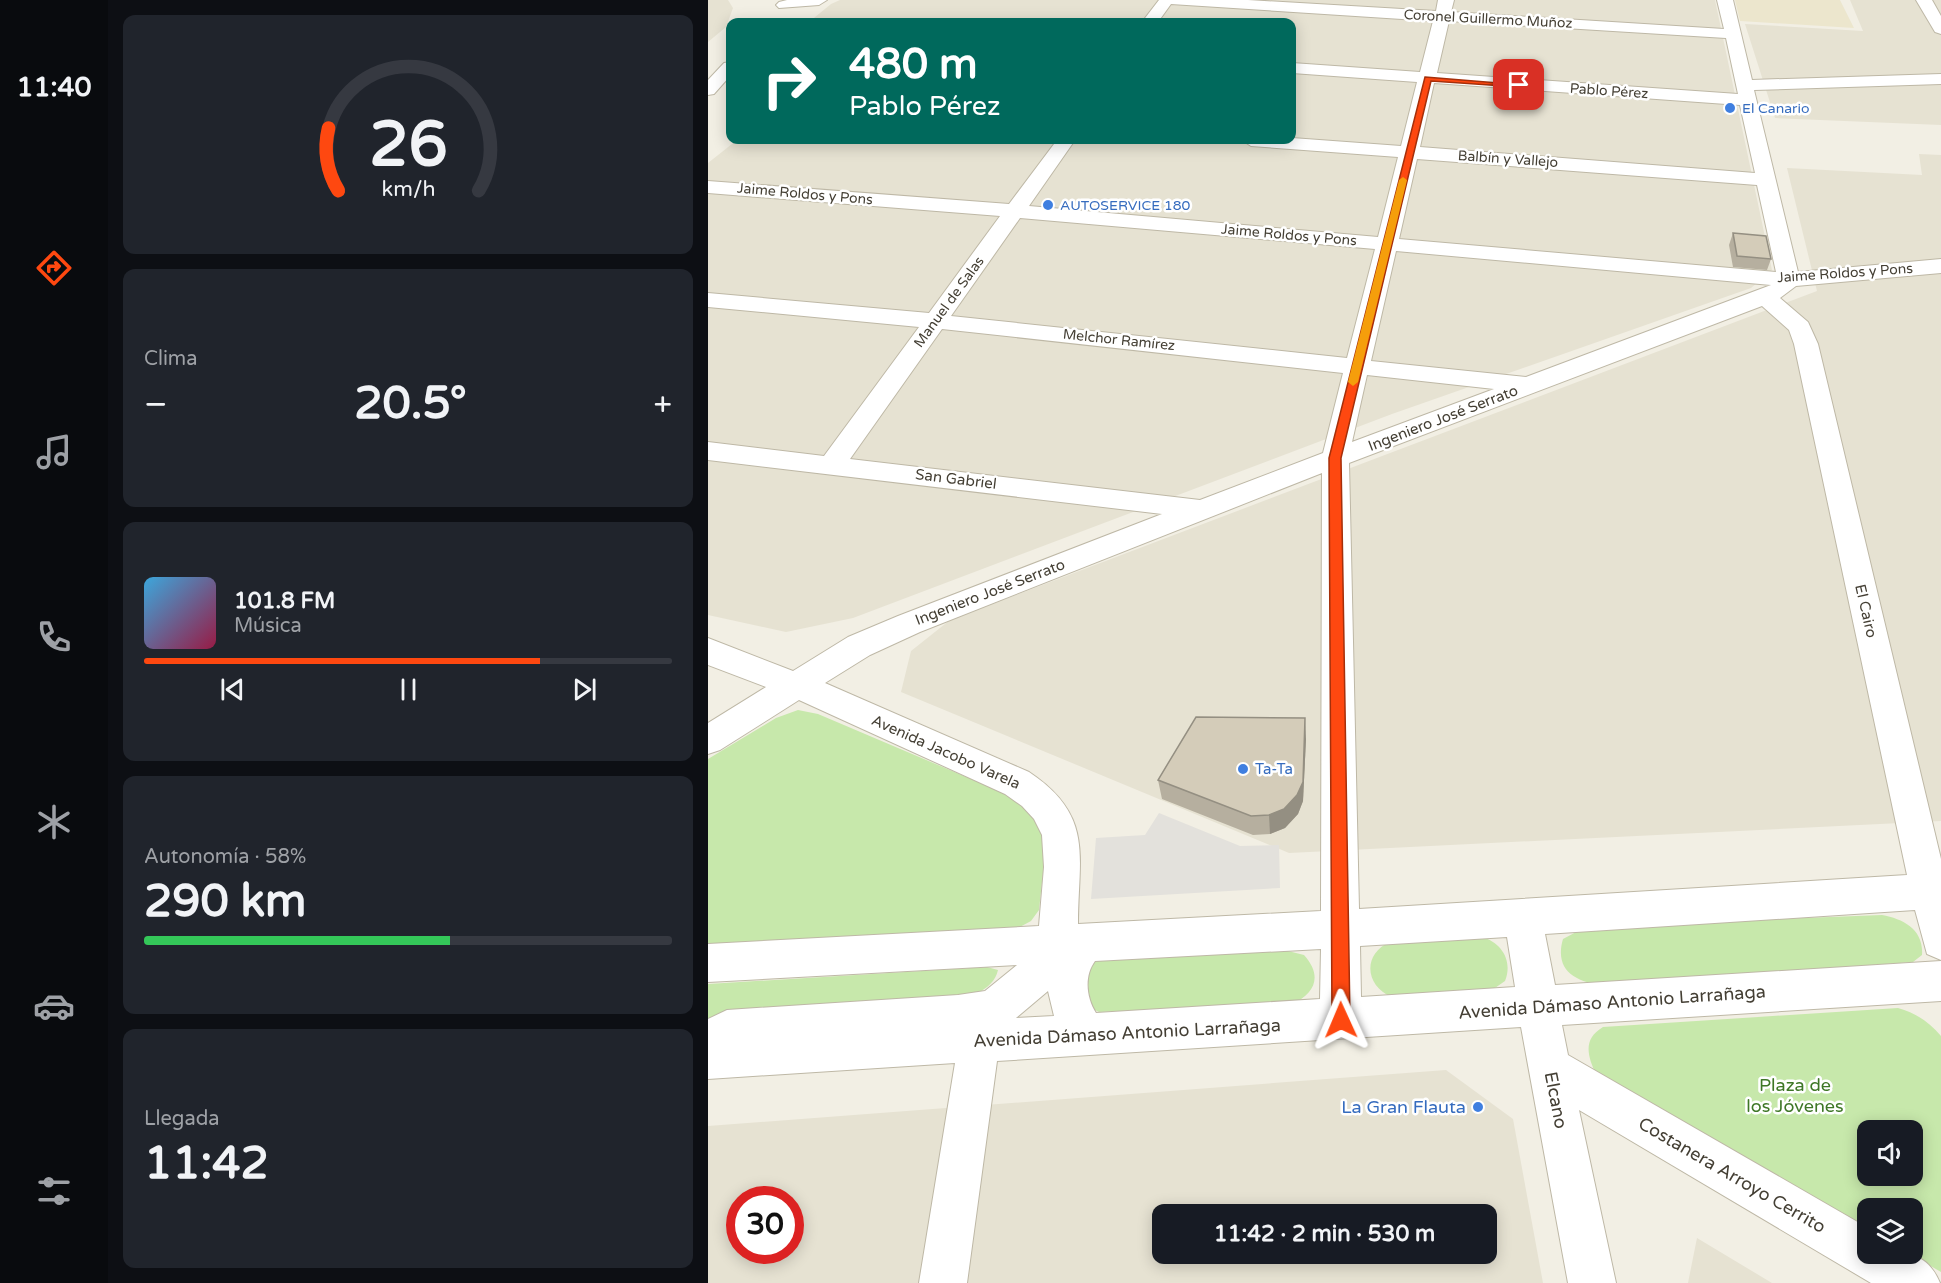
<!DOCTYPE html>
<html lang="es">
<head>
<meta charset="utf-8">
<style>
	:root { --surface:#171b24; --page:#20242c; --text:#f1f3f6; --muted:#9ea1a6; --line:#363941; --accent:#fe4810 }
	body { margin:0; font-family:"Varela Round",sans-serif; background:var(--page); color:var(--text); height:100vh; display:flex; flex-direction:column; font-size:22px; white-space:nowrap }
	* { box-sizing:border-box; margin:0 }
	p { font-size:20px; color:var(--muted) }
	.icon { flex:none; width:33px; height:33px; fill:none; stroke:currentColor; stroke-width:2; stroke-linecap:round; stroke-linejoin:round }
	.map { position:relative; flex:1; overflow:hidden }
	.details { display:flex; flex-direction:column; gap:15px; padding:15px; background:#0d0f14; width:600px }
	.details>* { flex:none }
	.hud { position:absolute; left:18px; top:18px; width:570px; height:126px; border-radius:12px; box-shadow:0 3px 15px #0003; background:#00695c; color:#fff; overflow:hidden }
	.tools { position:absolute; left:1149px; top:1120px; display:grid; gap:12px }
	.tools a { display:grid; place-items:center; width:66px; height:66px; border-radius:12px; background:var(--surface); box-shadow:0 3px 15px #0003; font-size:30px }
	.speed { position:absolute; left:18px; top:1186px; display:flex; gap:12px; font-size:30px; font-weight:700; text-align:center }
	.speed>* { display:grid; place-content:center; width:78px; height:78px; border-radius:50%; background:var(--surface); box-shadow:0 3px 15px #0003; line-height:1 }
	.speed .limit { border:9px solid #d22; background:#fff; color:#111 }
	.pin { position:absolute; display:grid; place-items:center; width:51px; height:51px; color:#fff; margin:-26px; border-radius:12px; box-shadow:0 3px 9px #0006 }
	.me { position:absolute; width:66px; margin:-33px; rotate:359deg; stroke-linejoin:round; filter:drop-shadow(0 0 4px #0008) }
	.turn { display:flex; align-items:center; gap:21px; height:126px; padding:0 24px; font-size:27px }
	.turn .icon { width:78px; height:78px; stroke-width:2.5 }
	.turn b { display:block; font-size:42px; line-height:51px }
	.big { font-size:45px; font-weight:700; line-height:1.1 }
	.details .tile { flex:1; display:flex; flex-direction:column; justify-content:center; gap:9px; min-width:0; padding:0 21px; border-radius:12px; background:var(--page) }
	.details .dial { align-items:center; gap:0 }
	.dial svg { height:156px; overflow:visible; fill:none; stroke:var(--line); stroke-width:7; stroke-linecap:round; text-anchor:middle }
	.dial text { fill:var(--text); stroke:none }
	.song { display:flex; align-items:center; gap:18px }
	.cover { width:72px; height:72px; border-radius:9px; background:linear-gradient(135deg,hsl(200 70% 55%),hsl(340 70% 35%)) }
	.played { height:6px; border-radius:3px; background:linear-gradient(90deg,var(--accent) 75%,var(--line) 75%) }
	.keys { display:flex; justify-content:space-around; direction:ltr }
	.heat { display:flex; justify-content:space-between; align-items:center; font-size:33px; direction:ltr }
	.charge { height:9px; border-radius:4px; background:linear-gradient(90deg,#34c759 58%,var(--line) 0) }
	.trip { position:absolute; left:444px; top:1204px; width:345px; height:60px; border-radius:12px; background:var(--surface); box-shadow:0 3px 15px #0003; font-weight:700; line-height:60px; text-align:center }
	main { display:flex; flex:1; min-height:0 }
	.dock { display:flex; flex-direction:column; width:108px; justify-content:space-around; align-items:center; background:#090b0e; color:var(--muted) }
	.dock .icon { width:42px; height:42px }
	.dock .active { color:var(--accent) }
	.dock b { font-size:27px; color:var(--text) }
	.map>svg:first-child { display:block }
</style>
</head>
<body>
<main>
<nav class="dock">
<b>11:40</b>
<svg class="icon active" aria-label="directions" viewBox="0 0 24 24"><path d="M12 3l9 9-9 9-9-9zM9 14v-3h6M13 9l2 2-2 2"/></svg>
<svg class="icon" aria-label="music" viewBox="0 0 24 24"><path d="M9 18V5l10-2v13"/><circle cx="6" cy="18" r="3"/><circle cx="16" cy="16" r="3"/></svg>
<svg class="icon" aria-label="phone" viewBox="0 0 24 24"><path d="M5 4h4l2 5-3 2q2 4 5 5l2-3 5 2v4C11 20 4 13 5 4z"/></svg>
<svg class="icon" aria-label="climate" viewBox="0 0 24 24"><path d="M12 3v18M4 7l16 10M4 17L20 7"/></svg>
<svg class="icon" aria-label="car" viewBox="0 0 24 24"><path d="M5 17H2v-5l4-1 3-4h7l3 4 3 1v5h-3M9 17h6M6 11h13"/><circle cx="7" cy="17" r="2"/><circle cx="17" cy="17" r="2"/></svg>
<svg class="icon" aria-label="filters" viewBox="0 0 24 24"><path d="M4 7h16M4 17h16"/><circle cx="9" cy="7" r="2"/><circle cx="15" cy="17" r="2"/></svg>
</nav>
<section class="details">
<div class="tile dial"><svg viewBox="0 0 100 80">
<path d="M14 69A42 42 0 1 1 86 69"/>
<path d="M14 69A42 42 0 0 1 9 37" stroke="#fe4810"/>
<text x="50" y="56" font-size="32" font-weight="700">26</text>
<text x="50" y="72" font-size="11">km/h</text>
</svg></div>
<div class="tile"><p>Clima</p>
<div class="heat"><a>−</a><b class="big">20.5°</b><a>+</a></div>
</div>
<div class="tile">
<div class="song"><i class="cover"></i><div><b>101.8 FM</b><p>Música</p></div></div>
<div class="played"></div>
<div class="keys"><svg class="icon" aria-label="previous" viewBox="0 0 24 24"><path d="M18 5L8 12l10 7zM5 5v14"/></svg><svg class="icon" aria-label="pause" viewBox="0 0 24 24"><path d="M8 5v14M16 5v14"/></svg><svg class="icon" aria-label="next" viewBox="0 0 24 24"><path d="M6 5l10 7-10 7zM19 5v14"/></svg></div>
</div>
<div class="tile"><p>Autonomía · 58%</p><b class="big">290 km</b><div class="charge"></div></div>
<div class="tile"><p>Llegada</p><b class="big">11:42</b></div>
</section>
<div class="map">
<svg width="1233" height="1283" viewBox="0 0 1233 1283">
	<rect width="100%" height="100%" fill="#f2efe4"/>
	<path fill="#e6e2d2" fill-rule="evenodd" d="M 0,0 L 20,0 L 25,8 L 18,27 L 0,42 Z
		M 132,0 L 1007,0 L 1064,270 L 1043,288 L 684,414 L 145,618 L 78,632 L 0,615 L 0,163 L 29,140 L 584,140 L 584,22 L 101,22 L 123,4 Z
		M 1142,0 L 1233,0 L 1233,125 L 1067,118 L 1037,24 L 1155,31 Z
		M 1211,154 L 1233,155 L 1233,821 L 581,853 L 193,692 L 203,651 L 242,620 L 1109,291 L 1079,168 L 1214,175 Z
		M 738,1070 L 805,1119 L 835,1283 L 0,1283 L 0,1126 ZM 32,1200 L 82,1200 L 82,1251 L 32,1251 ZM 454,1215 L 778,1215 L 778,1254 L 454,1254 Z
		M 989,1238 L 1064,1283 L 980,1283 Z"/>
	<path fill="#ece6cd" d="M 1027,0 L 1132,0 L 1146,28 L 1032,21 Z"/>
	<path fill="#c7e8ab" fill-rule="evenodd" d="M 90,710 L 110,714 L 303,796 L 324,812 L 336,835 L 337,854 L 331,910 L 323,921 L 310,928 L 0,945 L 0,759 L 68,718 Z
		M 1174,915 C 1196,919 1216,930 1214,955 L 1205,962 L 895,985 C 867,982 846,970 855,939 L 870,931 L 920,925 Z
		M 774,937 C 794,943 805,961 797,981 L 784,990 L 684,997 C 657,986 654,954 682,942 Z
		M 576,950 L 596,955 C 615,976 607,994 584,1004 L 391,1012 L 379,1006 L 379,968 L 390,960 Z
		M 279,967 L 290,970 C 285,992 259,997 240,1004 L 0,1019 L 0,984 Z
		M 1190,1008 C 1208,1013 1221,1022 1233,1036 L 1233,1272 L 1202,1254 L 1204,1254 L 1204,1209 L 1160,1209 L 1159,1230 L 888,1074 C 879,1055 875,1039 895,1027 ZM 1160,1131 L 1204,1131 L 1204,1176 L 1160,1176 Z"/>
	<path fill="#e3e1dc" d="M 451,813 L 532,846 L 571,845 L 572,888 L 383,899 L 388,838 L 437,835 Z"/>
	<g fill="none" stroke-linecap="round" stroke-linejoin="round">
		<defs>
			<path id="minor" d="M 79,0 L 119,0 L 111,5 L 71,8 L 68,5 L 71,2 Z
				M 451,0 L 540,0 L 728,11 L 730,0 L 746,0 L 743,12 L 1016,29 L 1009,0 L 1025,0 L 1044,80 L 1233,74 L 1233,84 L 1046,90 L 1090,272 L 1233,259 L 1233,273 L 1088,286 L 1072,298 L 1100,322 L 1110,344 L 1233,859 L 1233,960 L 1219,954 L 1207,910 L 837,934 L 847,985 L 1233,961 L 1233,1001 L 854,1025 L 860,1055 L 1160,1228 L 1160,1254 C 1193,1254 1217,1247 1232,1283 L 1163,1283 L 871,1110 L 908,1283 L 860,1283 L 813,1027 L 289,1061 L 259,1283 L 211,1283 L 247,1063 L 0,1079 L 0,1019 L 19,1010 L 250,995 L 277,991 L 309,965 L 0,982 L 0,944 L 331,926 L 336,867 L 334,835 L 326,819 L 314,806 L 297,794 L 91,700 L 12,750 L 0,754 L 0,723 L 58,687 L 0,665 L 0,638 L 85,671 L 140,637 L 190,616 L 454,514 L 0,460 L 0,442 L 116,456 L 211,327 L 0,307 L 0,293 L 221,313 L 292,216 L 0,193 L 0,181 L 301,204 L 349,140 L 367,140 L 321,206 L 670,237 L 690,157 L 543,146 L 534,140 L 584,138 L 693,146 L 709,82 L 584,73 L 584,63 L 712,72 L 725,21 L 463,4 L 450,22 L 434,22 ZM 741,21 L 1018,38 L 1030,94 L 729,73 ZM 726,83 L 1032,105 L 1047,173 L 712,147 ZM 709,159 L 1049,185 L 1068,272 L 691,239 ZM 312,218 L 667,249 L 639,358 L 243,316 ZM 688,251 L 1063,285 L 818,377 L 663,361 ZM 1054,306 L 1081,330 L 1086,344 L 1199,875 L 651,909 L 641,463 ZM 234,329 L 635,373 L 615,453 L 492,500 L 142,459 ZM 659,375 L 786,389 L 644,442 ZM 614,473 L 613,911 L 370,924 C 370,856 387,816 321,772 L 117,683 L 162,655 L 212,632 ZM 799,937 L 807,987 L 653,997 L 652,946 ZM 613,949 L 612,999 L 388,1013 C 378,997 376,976 387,961 ZM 340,991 L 346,1016 L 308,1018 Z
				M 1208,0 L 1224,0 L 1233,16 L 1233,34 L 1227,32 Z
				M 22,62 L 22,76 L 6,94 L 0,95 L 0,80 L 16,63 Z"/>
		</defs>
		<use href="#minor" stroke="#beb8a6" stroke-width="2"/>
		<use href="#minor" fill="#fff" fill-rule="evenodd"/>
	</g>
	<path fill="#b6af9f" d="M 1025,233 L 1063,259 L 1059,270 L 1025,267 L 1021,245 Z
		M 598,739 L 595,801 L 590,814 L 577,828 L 562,834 L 545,835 L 454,799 L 450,780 Z"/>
	<path fill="#948f82" d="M 597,718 L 598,739 L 595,801 L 590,814 L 577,828 L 562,834 L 561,815 Z"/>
	<path fill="#d4ccb9" stroke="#948f82" stroke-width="1.5" d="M 1025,233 L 1058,236 L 1063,259 L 1029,256 Z
		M 488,717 L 597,718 L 595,782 L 589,795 L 576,809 L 561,815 L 543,816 L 450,780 Z"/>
	<path fill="#fe4810" stroke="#a52f0a" stroke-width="1.5" d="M 717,77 L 815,85 L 811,87 L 723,81 L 633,458 L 642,1020 L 640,1026 L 633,1029 L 627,1026 L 624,1020 L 621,458 Z"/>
	<path fill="#f59e0b" d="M 695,177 L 699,180 L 650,382 L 645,386 L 640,382 L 691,180 Z"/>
	<g fill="#3f7fe0" stroke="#fff" stroke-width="2">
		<circle cx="1022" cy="108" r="6"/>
		<circle cx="340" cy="205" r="6"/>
		<circle cx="535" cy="769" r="6"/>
		<circle cx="770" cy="1107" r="6"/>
	</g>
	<g text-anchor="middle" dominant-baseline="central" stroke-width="5" stroke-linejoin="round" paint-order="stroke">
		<g font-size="14" fill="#443f34" stroke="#fff">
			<text transform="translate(780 19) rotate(3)">Coronel Guillermo Muñoz</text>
			<text transform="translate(901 91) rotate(4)">Pablo Pérez</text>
			<text transform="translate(800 159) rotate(4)">Balbín y Vallejo</text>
			<text transform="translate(97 194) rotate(5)">Jaime Roldos y Pons</text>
			<text transform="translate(581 235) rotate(5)">Jaime Roldos y Pons</text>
			<text transform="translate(1137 273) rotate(-4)">Jaime Roldos y Pons</text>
			<text transform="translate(241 302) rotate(-54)">Manuel de Salas</text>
			<text transform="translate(411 340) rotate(6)">Melchor Ramírez</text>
		</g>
		<g font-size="14" fill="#366cbe" stroke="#fff" text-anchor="start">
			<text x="1034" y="108">El Canario</text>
			<text x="352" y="205">AUTOSERVICE 180</text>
		</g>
		<g font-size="15" fill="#443f34" stroke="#fff">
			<text transform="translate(735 418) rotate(-21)">Ingeniero José Serrato</text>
			<text transform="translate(248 479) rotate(7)">San Gabriel</text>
			<text transform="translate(282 592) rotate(-21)">Ingeniero José Serrato</text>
			<text transform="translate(1158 611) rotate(77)">El Cairo</text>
			<text transform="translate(238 752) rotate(24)">Avenida Jacobo Varela</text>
		</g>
		<g font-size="15" fill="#366cbe" stroke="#fff" text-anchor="start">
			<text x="547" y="769">Ta-Ta</text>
		</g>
		<g font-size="18" fill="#443f34" stroke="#fff">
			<text transform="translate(904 1002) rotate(-4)">Avenida Dámaso Antonio Larrañaga</text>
			<text transform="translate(419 1033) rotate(-3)">Avenida Dámaso Antonio Larrañaga</text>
			<text transform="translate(848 1100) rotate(79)">Elcano</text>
			<text transform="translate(1024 1175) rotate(30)">Costanera Arroyo Cerrito</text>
		</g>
		<g font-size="18" fill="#3e7726" stroke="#fff">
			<text x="1087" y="1085">Plaza de<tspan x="1087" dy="21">los Jóvenes</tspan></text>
		</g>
		<g font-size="18" fill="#366cbe" stroke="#fff" text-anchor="end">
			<text x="758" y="1107">La Gran Flauta</text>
		</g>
	</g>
</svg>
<div class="tools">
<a><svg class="icon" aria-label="sound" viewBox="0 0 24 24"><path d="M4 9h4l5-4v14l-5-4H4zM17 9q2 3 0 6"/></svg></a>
<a><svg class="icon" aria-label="layers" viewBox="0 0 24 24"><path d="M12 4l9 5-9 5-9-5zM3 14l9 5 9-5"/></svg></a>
</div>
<div class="speed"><div class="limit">30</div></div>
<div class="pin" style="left:811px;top:85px;background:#d93025"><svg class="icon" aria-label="arrive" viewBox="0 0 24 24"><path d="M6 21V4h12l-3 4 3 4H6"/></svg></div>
<svg class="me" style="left:633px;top:1020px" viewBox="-20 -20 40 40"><path d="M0-17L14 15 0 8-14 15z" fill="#fe4810" stroke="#fff" stroke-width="4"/></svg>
<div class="trip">11:42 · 2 min · 530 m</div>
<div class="hud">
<div class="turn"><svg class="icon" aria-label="right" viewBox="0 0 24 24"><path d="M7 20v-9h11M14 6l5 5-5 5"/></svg><div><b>480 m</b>Pablo Pérez</div></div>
</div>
</div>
</main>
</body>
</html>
